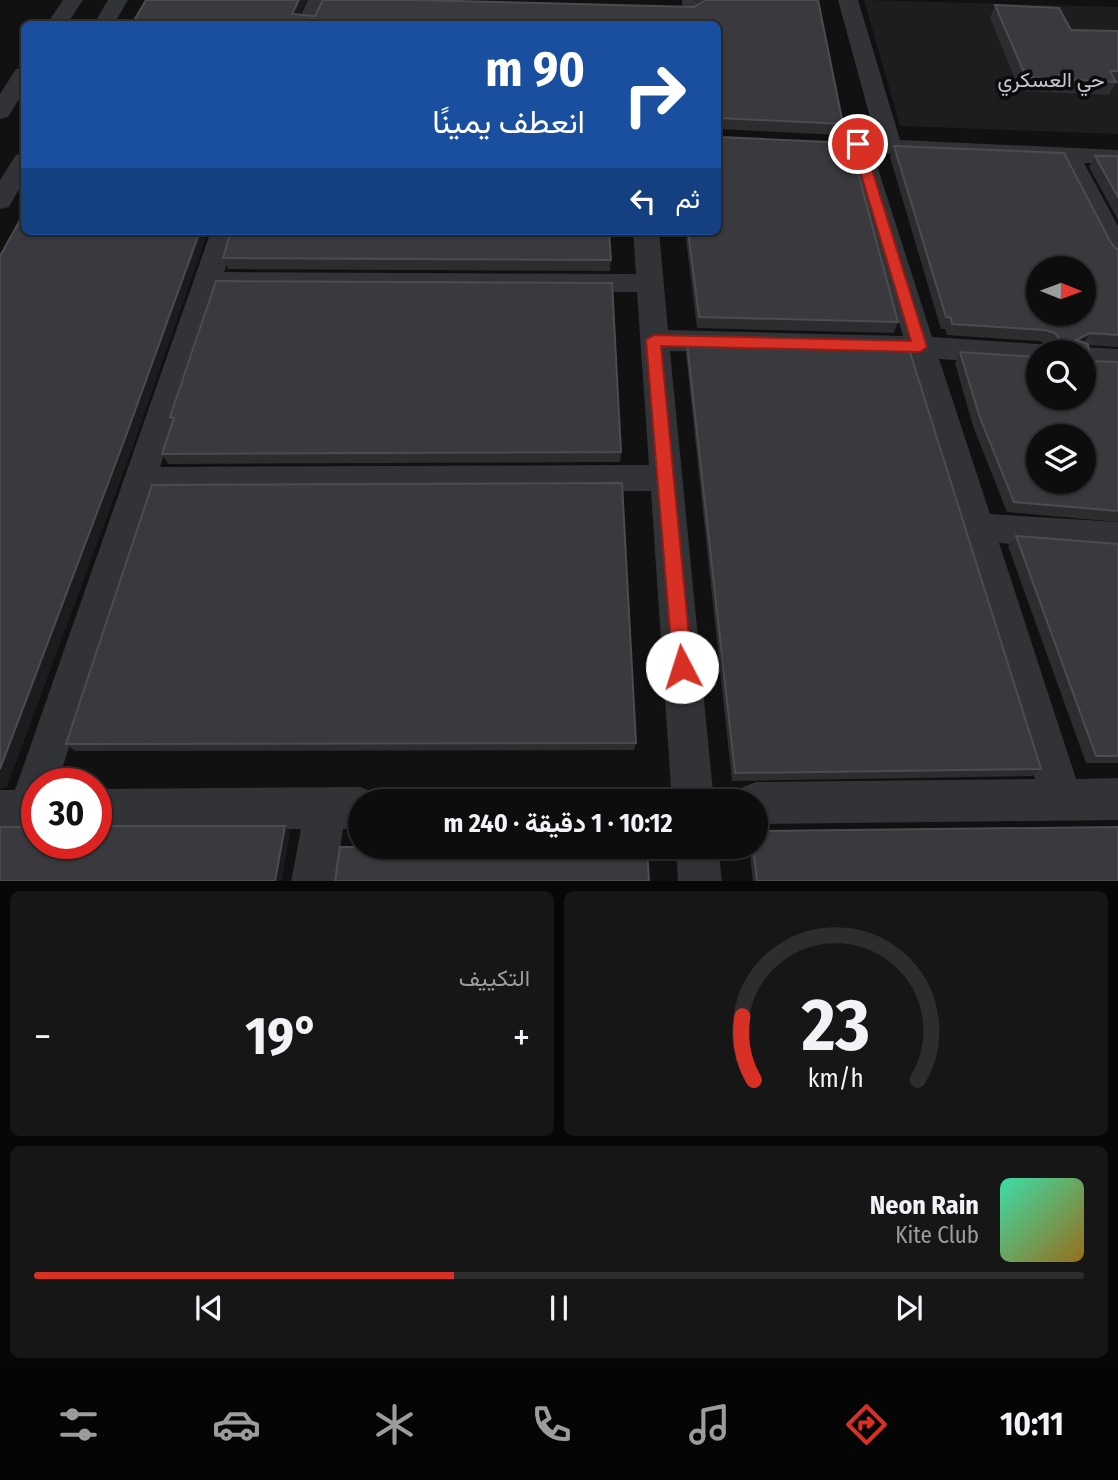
<!DOCTYPE html>
<html lang="ar">
<head>
<meta charset="utf-8">
<style>
	:root { --surface:#0d0d0e; --page:#161617; --text:#f1f3f6; --muted:#9a9c9e; --line:#2d2d2e; --accent:#d93025 }
	body { margin:0; font-family:"Fira Sans Condensed",Vazirmatn,sans-serif; background:var(--page); color:var(--text); direction:rtl; height:100vh; display:flex; flex-direction:column; font-size:26px; white-space:nowrap }
	* { box-sizing:border-box; margin:0 }
	p { font-size:23px; color:var(--muted) }
	.icon { flex:none; width:38px; height:38px; fill:none; stroke:currentColor; stroke-width:2; stroke-linecap:round; stroke-linejoin:round }
	.map { position:relative; height:881px; overflow:hidden; direction:ltr }
	.drawer { display:flex; flex-direction:column; gap:10px; padding:10px; background:#070708; flex:1 }
	.drawer>* { flex:none }
	.hud { position:absolute; left:21px; top:21px; width:700px; height:214px; border-radius:10px; box-shadow:0 2px 5px #0004,0 0 0 2px var(--line); direction:rtl; background:#1a4fa0; color:#fff; overflow:hidden }
	.needle { width:46px; rotate:91deg }
	.controls { position:absolute; left:1026px; top:256px; display:grid; gap:14px }
	.controls a { display:grid; place-items:center; width:70px; height:70px; border-radius:50%; background:var(--surface); box-shadow:0 2px 5px #0004,0 0 0 2px var(--line); font-size:35px }
	.speed { position:absolute; left:21px; top:768px; display:flex; gap:14px; font-size:35px; font-weight:700; text-align:center }
	.speed>* { display:grid; place-content:center; width:91px; height:91px; border-radius:50%; background:var(--surface); box-shadow:0 2px 5px #0004,0 0 0 2px var(--line); line-height:1 }
	.speed .limit { border:10px solid #d22; background:#fff; color:#111 }
	.pin { position:absolute; display:grid; place-items:center; width:60px; height:60px; color:#fff; margin:-30px; border:4px solid #fff; border-radius:50%; box-shadow:0 2px 7px #0007 }
	.me { position:absolute; width:77px; margin:-38px; rotate:355deg; stroke-linejoin:round; filter:drop-shadow(0 0 5px #0008) }
	.turn { display:flex; align-items:center; gap:24px; height:147px; padding:0 21px; font-size:32px }
	.turn .icon { width:91px; height:91px; stroke-width:2.5 }
	.turn b { display:block; font-size:49px; line-height:60px }
	.then { display:flex; align-items:center; height:66px; padding:0 21px; background:#0003; gap:14px; font-size:26px }
	.big { font-size:52px; font-weight:700; line-height:1.1 }
	.drawer .card { flex:1; display:flex; flex-direction:column; justify-content:center; gap:10px; min-width:0; padding:0 24px; border-radius:10px; background:var(--page) }
	.drawer .dial { align-items:center; gap:0 }
	.dial svg { height:182px; overflow:visible; fill:none; stroke:var(--line); stroke-width:7; stroke-linecap:round; text-anchor:middle }
	.dial text { fill:var(--text); stroke:none }
	.song { display:flex; align-items:center; gap:21px }
	.cover { width:84px; height:84px; border-radius:10px; background:linear-gradient(135deg,hsl(160 70% 55%),hsl(40 70% 35%)) }
	.played { height:7px; border-radius:4px; background:linear-gradient(90deg,var(--accent) 40%,var(--line) 40%) }
	.keys { display:flex; justify-content:space-around; direction:ltr }
	.heat { display:flex; justify-content:space-between; align-items:center; font-size:38px; direction:ltr }
	.drawer .tiles { flex:1; display:grid; gap:10px; grid-template-columns:1fr 1fr }
	.card:last-child { grid-column:span 2 }
	.trip { position:absolute; left:348px; top:789px; width:420px; height:70px; border-radius:35px; background:var(--surface); box-shadow:0 2px 5px #0004,0 0 0 2px var(--line); font-weight:700; line-height:70px; text-align:center; direction:rtl }
	.dock { display:flex; height:112px; justify-content:space-around; align-items:center; background:#050506; color:var(--muted) }
	.dock .icon { width:49px; height:49px }
	.dock .current { color:var(--accent) }
	.dock b { font-size:32px; color:var(--text) }
	.map>svg:first-child { display:block }
</style>
</head>
<body>
<div class="map">
<svg width="1118" height="882" viewBox="0 0 1118 882">
	<rect width="100%" height="100%" fill="#111112"/>
	<path fill="#1d1d1f" d="M 864,0 L 1118,7 L 1118,134 L 900,126 Z"/>
	<g fill="none" stroke-linecap="round" stroke-linejoin="round">
		<path fill="#323337" fill-rule="evenodd" d="M 63,0 L 83,0 L 67,24 L 47,24 Z
			M 108,0 L 128,0 L 114,24 L 94,24 Z
			M 308,0 L 328,0 L 317,24 L 297,24 Z
			M 682,0 L 702,0 L 703,24 L 683,24 Z
			M 838,0 L 858,0 L 900,140 L 1118,150 L 1118,164 L 1084,163 L 1118,226 L 1118,260 L 1109,257 L 1105,251 L 1060,161 L 873,153 L 932,337 L 1038,344 L 1048,347 L 1051,352 L 1038,352 L 1038,366 L 939,359 L 990,514 L 1118,522 L 1118,552 L 999,543 L 1076,779 L 1118,778 L 1118,820 L 756,824 L 756,802 L 736,802 L 741,788 L 756,782 L 1035,779 L 910,357 L 670,351 L 714,802 L 672,802 L 651,491 L 152,493 L 57,784 L 37,784 L 37,832 L 0,832 L 0,790 L 15,790 L 211,231 L 237,231 L 224,272 L 636,274 L 633,231 L 659,231 L 668,330 L 903,336 L 848,151 L 832,149 L 828,144 L 832,139 L 876,139 ZM 218,290 L 637,292 L 649,465 L 160,467 Z
			M 24,68 L 24,91 L 8,117 L 0,119 L 0,94 L 16,69 Z
			M 24,153 L 24,180 L 9,207 L 0,209 L 0,180 L 16,155 Z
			M 1083,347 L 1118,349 L 1118,371 L 1083,369 L 1083,352 L 1072,352 Z
			M 360,787 L 375,793 L 378,802 L 360,802 L 360,828 L 343,829 L 335,882 L 291,882 L 301,829 L 96,831 L 96,789 Z
			M 676,847 L 718,847 L 722,882 L 678,882 Z"/>
	</g>
	<path fill="#2d2d30" d="M 646,0 L 818,0 L 843,124 L 840,135 L 718,129 L 718,24 L 132,24 L 299,15 L 315,16 L 694,7 L 698,4 L 693,0 Z
		M 995,5 L 1071,30 L 1118,31 L 1118,84 L 1115,84 L 1109,95 L 1020,91 L 990,18 Z
		M 894,146 L 1110,241 L 1115,248 L 1118,249 L 1118,347 L 1088,345 L 1090,361 L 1118,362 L 1118,522 L 1007,512 L 973,426 L 955,363 L 960,352 L 1038,397 L 1083,352 L 1042,352 L 1047,344 L 1039,341 L 947,335 L 945,329 L 941,329 L 890,157 Z
		M 1095,156 L 1118,156 L 1118,220 L 1089,167 Z
		M 685,231 L 718,231 L 898,322 L 894,333 L 697,328 Z
		M 223,258 L 611,260 L 610,271 L 228,269 Z
		M 687,343 L 1041,769 L 1032,776 L 732,781 L 686,354 Z
		M 170,417 L 621,452 L 620,462 L 168,464 L 162,454 L 173,422 Z
		M 1016,536 L 1118,544 L 1118,763 L 1086,763 L 1008,546 Z
		M 636,743 L 634,750 L 75,751 L 66,744 Z
		M 749,847 L 756,847 L 1118,881 L 753,881 Z"/>
	<path fill="#1c1c1e" d="M 299,0 L 307,0 L 295,24 L 292,14 Z
		M 200,231 L 208,231 L 131,452 L 7,787 L 0,789 L 0,769 Z
		M 1090,333 L 1083,344 L 1076,340 Z
		M 285,826 L 290,832 L 282,881 L 275,881 Z"/>
	<path fill="#3a3a3e" stroke="#4a4c50" stroke-width="2" fill-rule="evenodd" d="M 146,0 L 299,0 L 292,14 L 315,16 L 323,0 L 416,0 L 694,7 L 706,0 L 818,0 L 843,124 L 720,118 L 718,132 L 718,24 L 132,24 Z
		M 995,5 L 1059,8 L 1071,30 L 1118,31 L 1118,71 L 1110,71 L 1116,82 L 1026,77 Z
		M 718,135 L 720,137 L 850,143 L 898,322 L 699,317 L 688,231 L 718,231 Z
		M 894,146 L 1064,153 L 1110,241 L 1115,248 L 1118,249 L 1118,335 L 1090,333 L 1076,340 L 1088,344 L 1090,361 L 1118,362 L 1118,511 L 1014,502 L 979,415 L 960,352 L 1038,357 L 1038,397 L 1083,397 L 1083,352 L 1046,352 L 1047,344 L 1058,344 L 1060,340 L 1055,333 L 1045,330 L 952,324 L 951,318 L 946,317 ZM 1038,268 L 1083,268 L 1083,313 L 1038,313 ZM 1038,436 L 1083,436 L 1083,481 L 1038,481 Z
		M 1095,156 L 1118,156 L 1118,197 Z
		M 24,213 L 24,231 L 200,231 L 124,441 L 0,769 L 0,256 Z
		M 231,231 L 609,231 L 611,260 L 223,258 Z
		M 216,281 L 612,283 L 621,452 L 162,454 L 174,418 L 170,417 Z
		M 687,343 L 909,349 L 1041,769 L 735,773 Z
		M 622,483 L 636,743 L 66,744 L 152,485 Z
		M 1016,536 L 1118,544 L 1118,756 L 1096,756 Z
		M 96,826 L 285,826 L 275,881 L 0,881 L 0,827 L 37,827 L 37,844 L 96,844 Z
		M 1118,827 L 1118,881 L 757,881 L 753,847 L 756,847 L 756,831 Z
		M 340,847 L 647,848 L 649,881 L 335,881 Z"/>
	<path fill="#d93025" stroke="#8d1f18" stroke-width="2" d="M 858,141 L 864,144 L 927,347 L 920,352 L 661,346 L 692,667 L 689,673 L 682,676 L 676,673 L 673,667 L 646,340 L 654,335 L 911,341 L 852,144 Z"/>
	<g text-anchor="middle" dominant-baseline="central" stroke-width="7" stroke-linejoin="round" paint-order="stroke">
		<g font-size="21" fill="#c3c7cf" stroke="#0c0c0d">
			<text x="1051" y="80">حي العسكري</text>
		</g>
	</g>
</svg>
<div class="controls">
<a><svg class="needle" viewBox="-14 -14 28 28"><path d="M0-13l5 13h-10z" fill="#e53935"/><path d="M0 13l5-13h-10z" fill="#9a9c9e"/></svg></a>
<a><svg class="icon" aria-label="search" viewBox="0 0 24 24"><circle cx="10" cy="10" r="6"/><path d="M15 15l6 6"/></svg></a>
<a><svg class="icon" aria-label="layers" viewBox="0 0 24 24"><path d="M12 4l9 5-9 5-9-5zM3 14l9 5 9-5"/></svg></a>
</div>
<div class="speed"><div class="limit">30</div></div>
<div class="pin" style="left:858px;top:144px;background:#d93025"><svg class="icon" aria-label="arrive" viewBox="0 0 24 24"><path d="M6 21V4h12l-3 4 3 4H6"/></svg></div>
<svg class="me" style="left:682px;top:667px" viewBox="-20 -20 40 40"><circle r="19" fill="#fff"/><path d="M0-13L10 11 0 6-10 11z" fill="#d93025"/></svg>
<div class="trip">10:12 · 1 دقيقة · 240 m</div>
<div class="hud">
<div class="turn"><svg class="icon" aria-label="right" viewBox="0 0 24 24"><path d="M7 20v-9h11M14 6l5 5-5 5"/></svg><div><b>90 m</b>انعطف يمينًا</div></div>
<div class="then">ثم<svg class="icon" aria-label="left" viewBox="0 0 24 24"><path d="M17 20v-9H6M10 6l-5 5 5 5"/></svg></div>
</div>
</div>
<section class="drawer">
<div class="tiles">
<div class="card dial"><svg viewBox="0 0 100 80">
<path d="M14 69A42 42 0 1 1 86 69"/>
<path d="M14 69A42 42 0 0 1 9 41" stroke="#d93025"/>
<text x="50" y="56" font-size="32" font-weight="700">23</text>
<text x="50" y="72" font-size="11">km/h</text>
</svg></div>
<div class="card"><p>التكييف</p>
<div class="heat"><a>−</a><b class="big">19°</b><a>+</a></div>
</div>
<div class="card">
<div class="song"><i class="cover"></i><div><b>Neon Rain</b><p>Kite Club</p></div></div>
<div class="played"></div>
<div class="keys"><svg class="icon" aria-label="previous" viewBox="0 0 24 24"><path d="M18 5L8 12l10 7zM5 5v14"/></svg><svg class="icon" aria-label="pause" viewBox="0 0 24 24"><path d="M8 5v14M16 5v14"/></svg><svg class="icon" aria-label="next" viewBox="0 0 24 24"><path d="M6 5l10 7-10 7zM19 5v14"/></svg></div>
</div>
</div>
</section>
<nav class="dock">
<b>10:11</b>
<svg class="icon current" aria-label="directions" viewBox="0 0 24 24"><path d="M12 3l9 9-9 9-9-9zM9 14v-3h6M13 9l2 2-2 2"/></svg>
<svg class="icon" aria-label="music" viewBox="0 0 24 24"><path d="M9 18V5l10-2v13"/><circle cx="6" cy="18" r="3"/><circle cx="16" cy="16" r="3"/></svg>
<svg class="icon" aria-label="phone" viewBox="0 0 24 24"><path d="M5 4h4l2 5-3 2q2 4 5 5l2-3 5 2v4C11 20 4 13 5 4z"/></svg>
<svg class="icon" aria-label="climate" viewBox="0 0 24 24"><path d="M12 3v18M4 7l16 10M4 17L20 7"/></svg>
<svg class="icon" aria-label="car" viewBox="0 0 24 24"><path d="M5 17H2v-5l4-1 3-4h7l3 4 3 1v5h-3M9 17h6M6 11h13"/><circle cx="7" cy="17" r="2"/><circle cx="17" cy="17" r="2"/></svg>
<svg class="icon" aria-label="filters" viewBox="0 0 24 24"><path d="M4 7h16M4 17h16"/><circle cx="9" cy="7" r="2"/><circle cx="15" cy="17" r="2"/></svg>
</nav>
</body>
</html>
